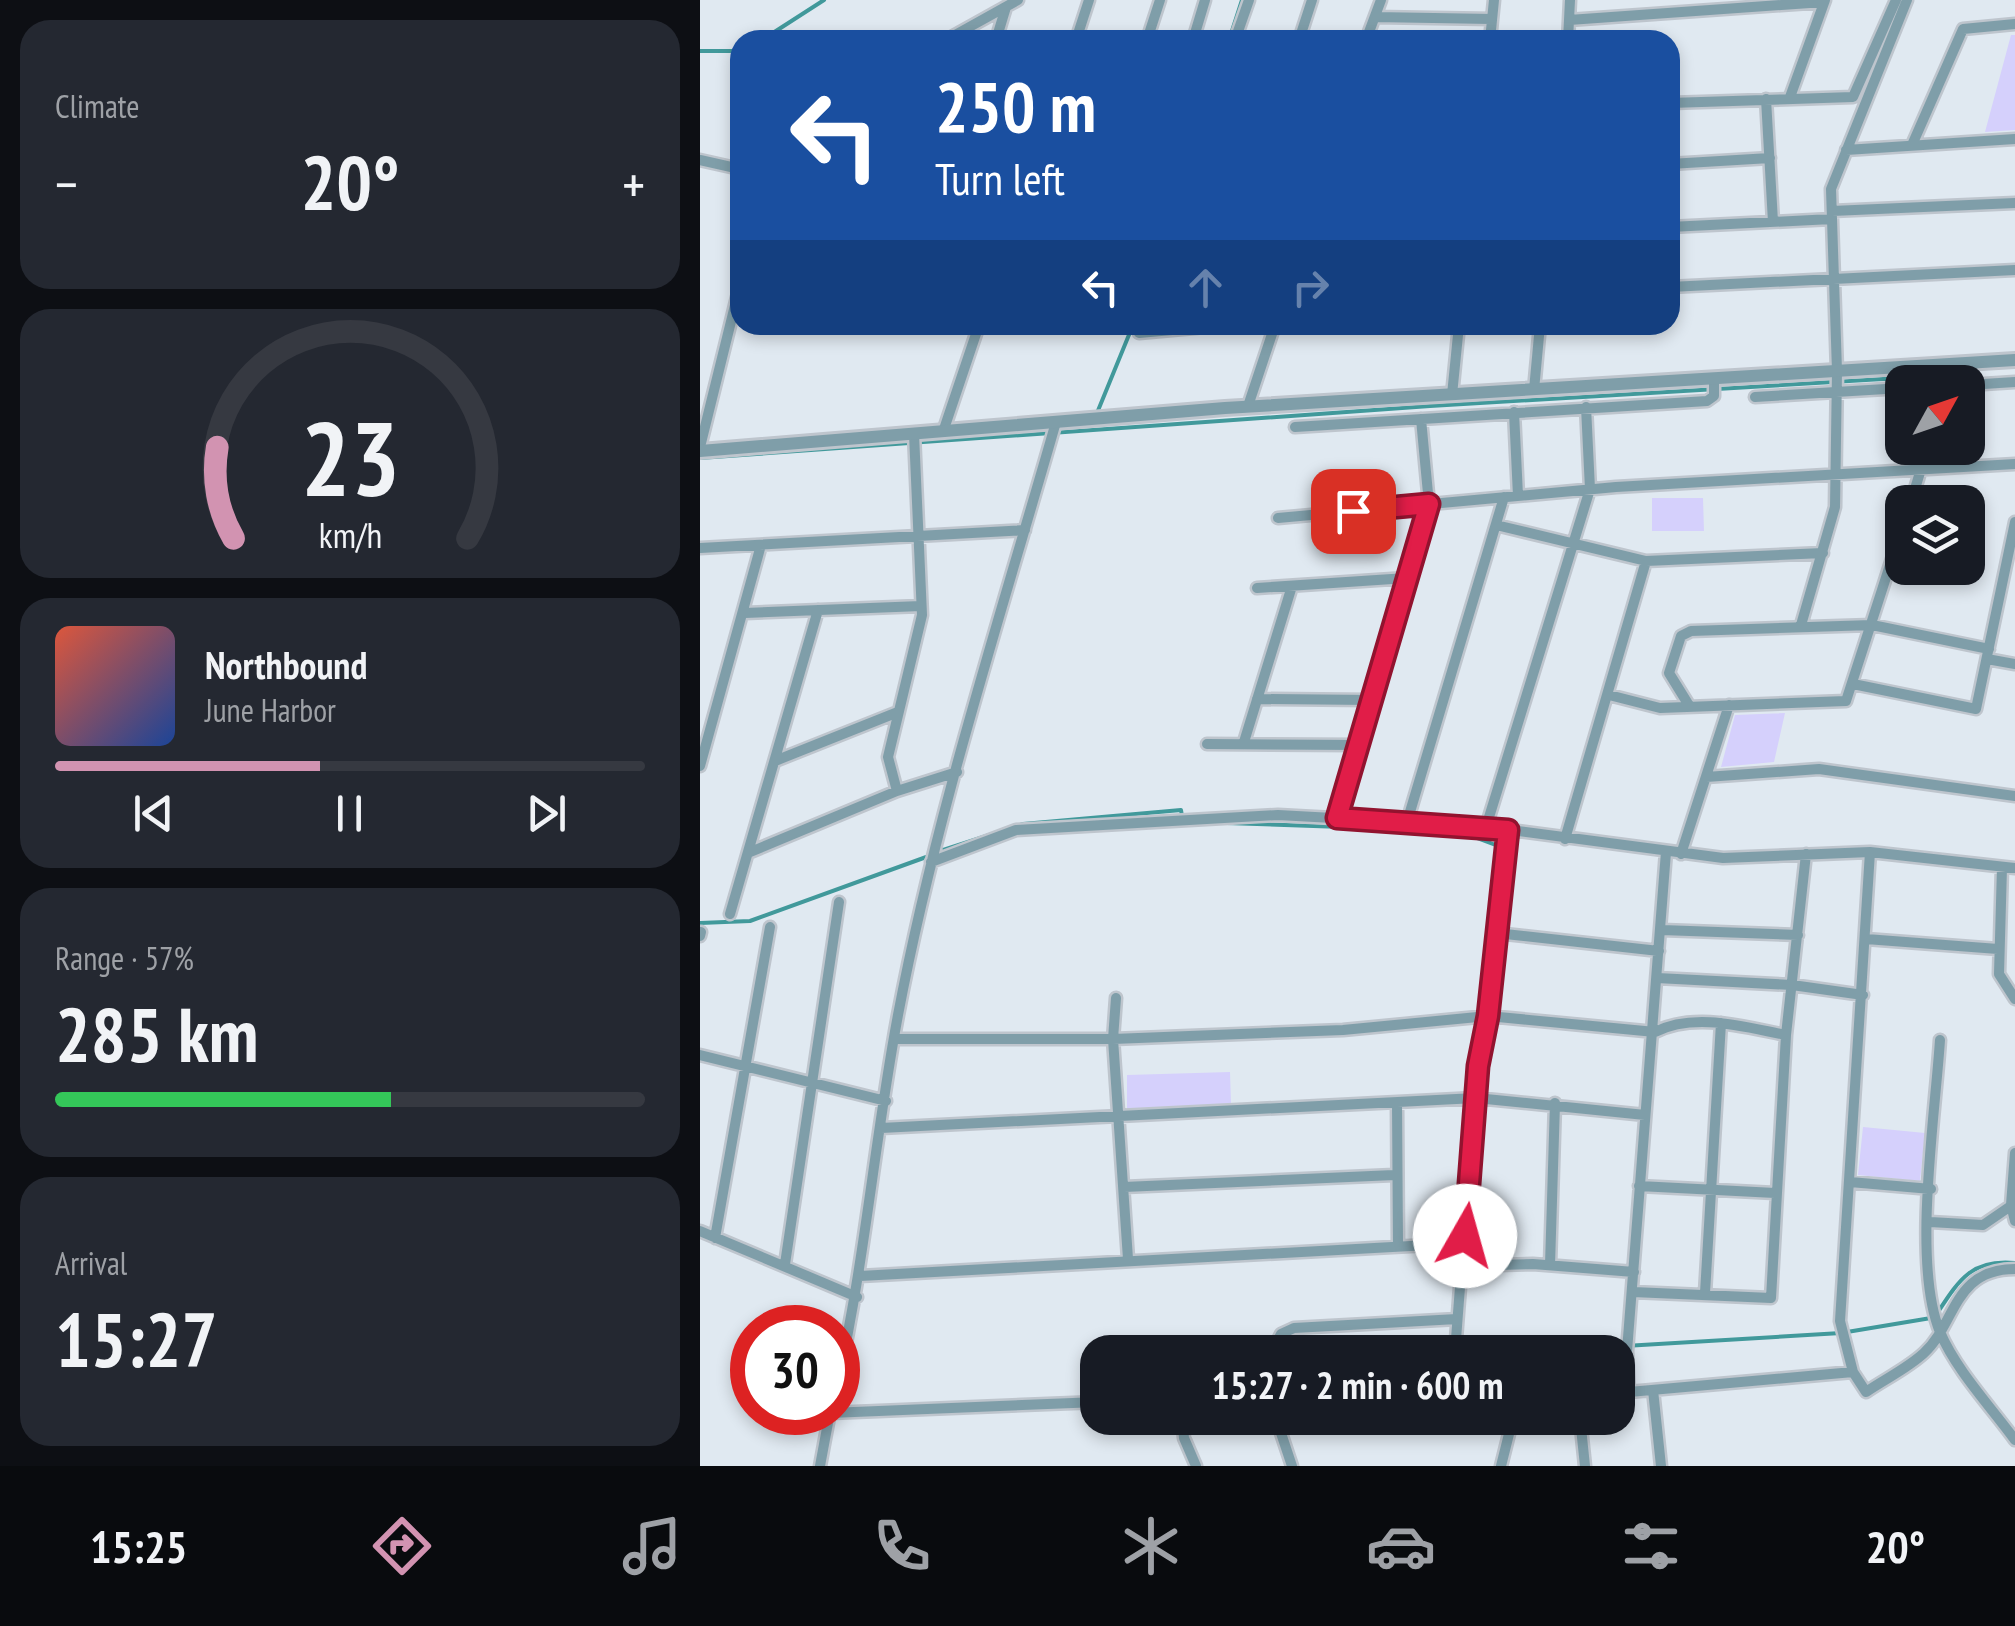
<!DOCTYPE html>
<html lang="en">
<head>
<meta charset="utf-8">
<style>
	:root { --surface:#171b24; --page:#242831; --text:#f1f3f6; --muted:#9ea1a6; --line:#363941; --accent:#d293b1 }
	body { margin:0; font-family:"PT Sans Narrow",sans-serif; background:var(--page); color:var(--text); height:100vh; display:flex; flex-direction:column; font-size:38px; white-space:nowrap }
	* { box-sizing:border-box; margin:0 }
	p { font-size:32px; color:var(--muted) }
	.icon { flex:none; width:55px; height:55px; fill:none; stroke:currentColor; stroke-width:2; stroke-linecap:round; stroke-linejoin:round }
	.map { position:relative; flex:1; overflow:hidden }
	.drawer { display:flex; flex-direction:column; gap:20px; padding:20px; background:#0d0f14; width:700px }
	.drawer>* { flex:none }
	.banner { position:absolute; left:30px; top:30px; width:950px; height:305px; border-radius:30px; box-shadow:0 5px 15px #0003; background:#1a4fa0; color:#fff; overflow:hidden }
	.needle { width:65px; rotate:50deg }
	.controls { position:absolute; left:1185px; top:365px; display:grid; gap:20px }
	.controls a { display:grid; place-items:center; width:100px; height:100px; border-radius:20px; background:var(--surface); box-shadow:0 5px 15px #0003; font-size:50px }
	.speed { position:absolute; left:30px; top:1305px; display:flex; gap:20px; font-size:50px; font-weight:700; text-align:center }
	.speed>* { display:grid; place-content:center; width:130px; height:130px; border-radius:50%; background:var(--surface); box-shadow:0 5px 15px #0003; line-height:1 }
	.speed .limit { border:15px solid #d22; background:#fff; color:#111 }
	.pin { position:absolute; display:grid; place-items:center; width:85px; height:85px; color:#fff; margin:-42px; border-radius:20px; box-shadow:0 5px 15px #0006 }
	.me { position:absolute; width:110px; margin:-55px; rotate:7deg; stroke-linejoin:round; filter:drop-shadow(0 0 8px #0008) }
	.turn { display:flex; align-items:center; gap:35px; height:210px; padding:0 40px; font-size:45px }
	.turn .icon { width:130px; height:130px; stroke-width:2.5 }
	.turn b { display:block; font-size:70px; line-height:85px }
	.lanes { display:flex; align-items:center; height:95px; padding:0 40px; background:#0003; justify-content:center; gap:50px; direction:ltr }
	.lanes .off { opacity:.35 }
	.big { font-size:75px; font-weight:600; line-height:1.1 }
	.drawer .card { flex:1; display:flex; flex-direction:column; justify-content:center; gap:15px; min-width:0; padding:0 35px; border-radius:30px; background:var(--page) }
	.drawer .dial { align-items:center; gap:0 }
	.dial svg { height:260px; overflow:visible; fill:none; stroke:var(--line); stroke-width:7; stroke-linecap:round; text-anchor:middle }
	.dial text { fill:var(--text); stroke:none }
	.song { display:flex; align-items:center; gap:30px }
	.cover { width:120px; height:120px; border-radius:15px; background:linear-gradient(135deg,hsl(10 70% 55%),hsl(220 70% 35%)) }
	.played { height:10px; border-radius:5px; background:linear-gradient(90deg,var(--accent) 45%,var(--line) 45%) }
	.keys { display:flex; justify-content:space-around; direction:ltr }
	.heat { display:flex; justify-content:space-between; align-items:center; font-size:55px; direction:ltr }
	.charge { height:15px; border-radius:8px; background:linear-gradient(90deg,#34c759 57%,var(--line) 0) }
	.trip { position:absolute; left:380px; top:1335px; width:555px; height:100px; border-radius:30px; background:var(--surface); box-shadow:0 5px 15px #0003; font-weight:600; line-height:100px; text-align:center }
	.dock { display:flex; height:160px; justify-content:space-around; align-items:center; background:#090b0e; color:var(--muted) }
	.dock .icon { width:70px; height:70px }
	.dock .on { color:var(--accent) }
	.dock b { font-size:45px; color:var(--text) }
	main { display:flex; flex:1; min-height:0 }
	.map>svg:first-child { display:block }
</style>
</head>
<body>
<main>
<section class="drawer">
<div class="card"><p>Climate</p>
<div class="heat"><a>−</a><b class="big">20°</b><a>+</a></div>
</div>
<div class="card dial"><svg viewBox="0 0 100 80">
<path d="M14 69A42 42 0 1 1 86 69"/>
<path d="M14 69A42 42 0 0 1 9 41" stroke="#d293b1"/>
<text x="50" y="56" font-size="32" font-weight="700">23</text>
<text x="50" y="72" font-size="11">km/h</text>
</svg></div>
<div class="card">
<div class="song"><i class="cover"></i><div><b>Northbound</b><p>June Harbor</p></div></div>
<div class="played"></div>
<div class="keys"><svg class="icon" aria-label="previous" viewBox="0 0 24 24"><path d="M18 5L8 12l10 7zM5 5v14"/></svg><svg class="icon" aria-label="pause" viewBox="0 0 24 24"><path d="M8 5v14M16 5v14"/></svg><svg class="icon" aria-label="next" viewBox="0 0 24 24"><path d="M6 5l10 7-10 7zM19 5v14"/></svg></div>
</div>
<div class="card"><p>Range · 57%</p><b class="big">285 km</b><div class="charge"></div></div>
<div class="card"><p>Arrival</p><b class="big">15:27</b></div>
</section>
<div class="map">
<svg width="1315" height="1466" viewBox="0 0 1315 1466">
	<rect width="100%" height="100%" fill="#e0e9f1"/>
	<path fill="#d5d0fc" d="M 1311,35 L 1315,35 L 1315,130 L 1285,132 Z
		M 952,498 L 1003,498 L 1004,531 L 952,531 Z
		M 1085,713 L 1074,762 L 1021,767 L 1035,715 Z
		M 530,1072 L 531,1104 L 427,1110 L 427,1075 Z
		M 1163,1127 L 1225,1133 L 1220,1181 L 1158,1175 Z"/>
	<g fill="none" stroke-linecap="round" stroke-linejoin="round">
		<path stroke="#41999b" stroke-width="4" d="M 62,40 L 124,0
			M 529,40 L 542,0
			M 0,51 L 40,51
			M 397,413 L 433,325
			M 0,458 L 730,406 L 1183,379 L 1290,379
			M 527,823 L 758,831 L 801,847 L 778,1039
			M 237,852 L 323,824 L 481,810 L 482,816
			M 0,923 L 50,921 L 229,856
			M 1238,1312 C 1260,1278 1273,1259 1315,1263
			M 751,1343 L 763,1188
			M 823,1352 L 1141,1333 L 1231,1318"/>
		<defs>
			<path id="minor" d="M 675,17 L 792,19
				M 869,20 L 1124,2
				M 246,40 L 318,0
				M 296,40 L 306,7
				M 376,40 L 389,0
				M 447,40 L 460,0
				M 493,40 L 505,0
				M 535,40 L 549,0
				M 599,40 L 612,0
				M 666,40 L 681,0
				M 790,40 L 794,0
				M 868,40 L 870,0
				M 1090,97 L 1125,0
				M 1066,99 L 1073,222
				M 970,103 L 1153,97 L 1196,0
				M 1212,145 L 1263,29 L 1315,24
				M 1146,150 L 1315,139
				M 0,160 L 40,169
				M 970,164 L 1070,158
				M 1132,211 L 1315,203
				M 970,227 L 1132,219
				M 970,287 L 1315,270
				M 439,333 L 527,325
				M 1268,385 L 1315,382
				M 834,390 L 840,325
				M 752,395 L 759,325
				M 1055,397 L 1202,388
				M 548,406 L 575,325
				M 814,412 L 818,496
				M 595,427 L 1007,401 L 1014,396 L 1014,379
				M 243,432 L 279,325
				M 0,447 L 40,285
				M 1211,502 L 1221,469
				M 578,518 L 916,487 L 1315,464
				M 796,525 L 946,561 L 1123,553
				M 0,548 L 325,530
				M 557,588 L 707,578
				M 45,613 L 221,606
				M 1101,625 L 1135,507 L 1137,371 L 1131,189 L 1207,0
				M 1287,659 L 1315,664
				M 1153,684 L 1276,709 L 1315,522
				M 909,695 L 960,708 L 1146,701 L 1202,528
				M 557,699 L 672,700
				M 990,707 L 969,673 L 981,636 L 991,631 L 1172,625 L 1289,649
				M 544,742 L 592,586
				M 507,744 L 658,745
				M 75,761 L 198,712
				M 0,766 L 61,545
				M 1006,777 L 1119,769 L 1315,796
				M 197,791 L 188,757 L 222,615 L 214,434
				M 637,818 L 729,504 L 721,419
				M 707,822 L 804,497
				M 786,827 L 890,489 L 886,407
				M 865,839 L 946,561
				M 1170,852 L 1140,1321 L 1153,1372 L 1166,1392 C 1185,1379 1208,1368 1224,1353 C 1256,1324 1253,1269 1315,1269
				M 48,853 L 197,791 L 257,772
				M 981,854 L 1029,705
				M 231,862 L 316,830 L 578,815 L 780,826 L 1023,858 L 1170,852 L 1315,868
				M 1302,867 L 1299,974 L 1315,999
				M 30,914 L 118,610
				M 962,930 L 1098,935
				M 796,933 L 959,951
				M 0,936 L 1,932
				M 1166,939 L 1298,949
				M 957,978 L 1092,985 L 1163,995
				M 416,998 L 413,1039 L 428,1259
				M 195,1039 L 413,1039 L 643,1030 L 788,1016 L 955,1032 C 995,1012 1044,1027 1086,1035
				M 1240,1040 C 1235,1117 1212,1264 1240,1332 C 1256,1370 1291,1407 1315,1440
				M 0,1055 L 186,1101
				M 697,1104 L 698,1246
				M 181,1128 L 776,1098 L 945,1115
				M 1315,1153 L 1311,1205 L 1315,1221
				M 1150,1182 L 1231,1189
				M 939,1186 L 1075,1193
				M 424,1187 L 694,1175
				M 1230,1222 L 1283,1225 L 1315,1203
				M 0,1231 L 157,1297
				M 15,1238 L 70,927
				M 85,1264 L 139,902
				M 850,1265 L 855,1103
				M 762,1266 L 833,1264 L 934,1272
				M 160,1276 L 765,1243
				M 933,1292 L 1071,1298 L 1086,1035 L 1106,854
				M 1005,1293 L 1021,1023
				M 572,1352 L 581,1334 L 594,1328 L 757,1319
				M 755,1352 L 777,1067 L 788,1016 L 808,830
				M 138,1381 C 165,1260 175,1137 198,1015 C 236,814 300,618 356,422
				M 953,1390 L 961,1466
				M 929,1392 L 927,1351 L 966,852
				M 918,1393 L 1153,1372
				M 130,1413 L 398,1402
				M 482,1418 L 484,1438 L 496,1466
				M 576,1418 L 592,1466
				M 880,1418 L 885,1466
				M 120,1466 L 130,1412
				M 801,1466 L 813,1418"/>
			<path id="tertiary" d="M 0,451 L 525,408 L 1315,360"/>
		</defs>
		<use href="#minor" stroke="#bec5cd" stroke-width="15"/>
		<use href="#tertiary" stroke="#bec5cd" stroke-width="18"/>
		<use href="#minor" stroke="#7f9ea9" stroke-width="10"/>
		<use href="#tertiary" stroke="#7f9ea9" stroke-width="12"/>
	</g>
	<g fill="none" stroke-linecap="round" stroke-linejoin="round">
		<defs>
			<path id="route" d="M 653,511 L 729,504 L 637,818 L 808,830 L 788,1016 L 778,1066 L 765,1236"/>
		</defs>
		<use href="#route" stroke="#92132f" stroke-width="25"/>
		<use href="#route" stroke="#e11d48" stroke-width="18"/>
	</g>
</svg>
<div class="controls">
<a><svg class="needle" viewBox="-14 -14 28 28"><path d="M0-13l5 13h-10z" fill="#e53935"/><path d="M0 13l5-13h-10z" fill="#9ea1a6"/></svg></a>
<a><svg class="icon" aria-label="layers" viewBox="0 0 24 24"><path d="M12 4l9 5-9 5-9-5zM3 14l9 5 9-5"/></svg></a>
</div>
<div class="speed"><div class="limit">30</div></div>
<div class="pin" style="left:653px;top:511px;background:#d93025"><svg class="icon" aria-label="arrive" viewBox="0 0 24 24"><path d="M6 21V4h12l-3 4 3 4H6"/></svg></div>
<svg class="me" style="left:765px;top:1236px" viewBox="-20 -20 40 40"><circle r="19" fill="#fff"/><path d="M0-13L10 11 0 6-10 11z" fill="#e11d48"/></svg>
<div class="trip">15:27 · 2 min · 600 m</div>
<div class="banner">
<div class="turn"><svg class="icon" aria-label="left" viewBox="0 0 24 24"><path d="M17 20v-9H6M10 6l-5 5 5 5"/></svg><div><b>250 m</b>Turn left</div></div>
<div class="lanes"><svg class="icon" aria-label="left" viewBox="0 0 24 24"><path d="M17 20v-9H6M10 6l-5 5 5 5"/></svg><svg class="icon off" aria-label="ahead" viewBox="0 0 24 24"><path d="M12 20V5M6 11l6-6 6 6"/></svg><svg class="icon off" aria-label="right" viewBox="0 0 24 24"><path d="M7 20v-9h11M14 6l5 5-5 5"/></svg></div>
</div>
</div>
</main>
<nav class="dock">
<b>15:25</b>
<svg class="icon on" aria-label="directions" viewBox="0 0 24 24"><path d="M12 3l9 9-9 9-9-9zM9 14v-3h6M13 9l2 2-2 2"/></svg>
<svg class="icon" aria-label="music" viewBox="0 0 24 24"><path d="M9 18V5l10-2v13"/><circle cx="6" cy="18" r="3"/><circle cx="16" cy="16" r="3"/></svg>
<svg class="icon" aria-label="phone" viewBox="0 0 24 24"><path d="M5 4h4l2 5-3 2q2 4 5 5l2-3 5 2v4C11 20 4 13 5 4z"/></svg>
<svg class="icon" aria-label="climate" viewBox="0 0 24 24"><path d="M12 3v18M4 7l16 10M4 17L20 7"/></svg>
<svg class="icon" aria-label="car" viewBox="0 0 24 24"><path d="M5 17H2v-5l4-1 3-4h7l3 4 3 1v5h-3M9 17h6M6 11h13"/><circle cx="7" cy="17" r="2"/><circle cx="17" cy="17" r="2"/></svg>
<svg class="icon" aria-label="filters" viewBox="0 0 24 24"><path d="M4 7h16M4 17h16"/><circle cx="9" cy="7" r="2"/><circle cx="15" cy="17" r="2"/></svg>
<b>20°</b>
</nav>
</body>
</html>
